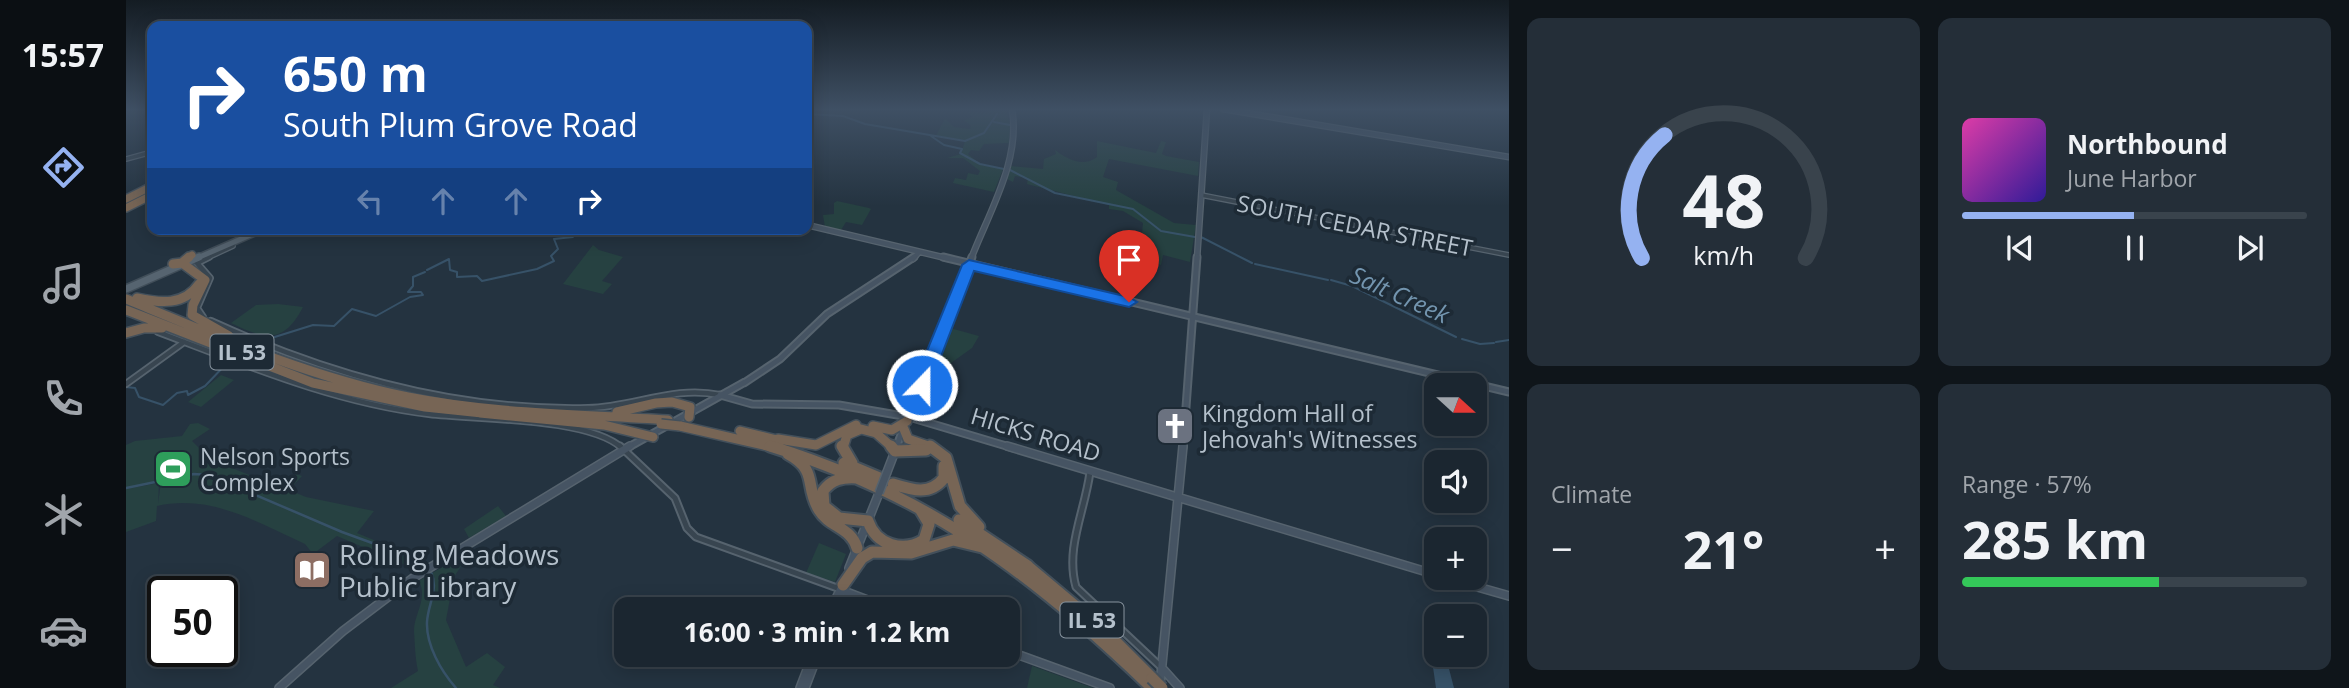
<!DOCTYPE html>
<html lang="en">
<head>
<meta charset="utf-8">
<style>
	:root { --surface:#1b2630; --page:#242e38; --text:#f1f3f6; --muted:#a0a5ab; --line:#39434c; --accent:#95b2f1 }
	body { margin:0; font-family:"Open Sans",sans-serif; background:var(--page); color:var(--text); height:100vh; display:flex; flex-direction:column; font-size:26px; white-space:nowrap }
	* { box-sizing:border-box; margin:0 }
	p { font-size:23px; color:var(--muted) }
	.icon { flex:none; width:38px; height:38px; fill:none; stroke:currentColor; stroke-width:2; stroke-linecap:round; stroke-linejoin:round }
	.map { position:relative; flex:1; overflow:hidden }
	.sheet { display:flex; flex-direction:column; gap:18px; padding:18px; background:#0f151a; width:840px }
	.sheet>* { flex:none }
	.top-card { position:absolute; left:21px; top:21px; width:665px; height:214px; border-radius:14px; box-shadow:0 4px 18px #0003,0 0 0 2px var(--line); background:#1a4fa0; color:#fff; overflow:hidden }
	.needle { width:46px; rotate:111deg }
	.buttons { position:absolute; left:1298px; top:373px; display:grid; gap:14px }
	.buttons a { display:grid; place-items:center; width:63px; height:63px; border-radius:14px; background:var(--surface); box-shadow:0 4px 18px #0003,0 0 0 2px var(--line); font-size:35px }
	.speed { position:absolute; left:21px; top:576px; display:flex; gap:14px; font-size:35px; font-weight:700; text-align:center }
	.speed>* { display:grid; place-content:center; width:91px; height:91px; border-radius:50%; background:var(--surface); box-shadow:0 4px 18px #0003,0 0 0 2px var(--line); line-height:1 }
	.speed .limit { border:4px solid #111; border-radius:10px; background:#fff; color:#111 }
	.pin { position:absolute; display:grid; place-items:center; width:60px; height:60px; color:#fff; margin:-72px -30px; border-radius:50% 50% 50% 0; rotate:-45deg; box-shadow:0 0 7px #0007 }
	.pin .icon { rotate:45deg }
	.me { position:absolute; width:77px; margin:-38px; rotate:22deg; stroke-linejoin:round; filter:drop-shadow(0 0 5px #0008) }
	.turn { display:flex; align-items:center; gap:24px; height:147px; padding:0 21px; font-size:32px }
	.turn .icon { width:91px; height:91px; stroke-width:2.5 }
	.turn b { display:block; font-size:49px; line-height:60px }
	.lanes { display:flex; align-items:center; height:66px; padding:0 21px; background:#0003; justify-content:center; gap:35px; direction:ltr }
	.lanes .off { opacity:.35 }
	.big { font-size:52px; font-weight:700; line-height:1.1 }
	.sheet .tile { flex:1; display:flex; flex-direction:column; justify-content:center; gap:10px; min-width:0; padding:0 24px; border-radius:14px; background:var(--page) }
	.sheet .dial { align-items:center; gap:0 }
	.dial svg { height:182px; overflow:visible; fill:none; stroke:var(--line); stroke-width:7; stroke-linecap:round; text-anchor:middle }
	.dial text { fill:var(--text); stroke:none }
	.song { display:flex; align-items:center; gap:21px }
	.cover { width:84px; height:84px; border-radius:10px; background:linear-gradient(135deg,hsl(320 70% 55%),hsl(250 70% 35%)) }
	.played { height:7px; border-radius:4px; background:linear-gradient(90deg,var(--accent) 50%,var(--line) 50%) }
	.keys { display:flex; justify-content:space-around; direction:ltr }
	.heat { display:flex; justify-content:space-between; align-items:center; font-size:38px; direction:ltr }
	.charge { height:10px; border-radius:5px; background:linear-gradient(90deg,#34c759 57%,var(--line) 0) }
	.sheet .tiles { flex:1; display:grid; gap:18px; grid-template-columns:repeat(2,1fr) }
	.trip { position:absolute; left:488px; top:597px; width:406px; height:70px; border-radius:14px; background:var(--surface); box-shadow:0 4px 18px #0003,0 0 0 2px var(--line); font-weight:700; line-height:70px; text-align:center }
	main { display:flex; flex:1; min-height:0 }
	.tabs { display:flex; flex-direction:column; width:126px; justify-content:space-around; align-items:center; background:#0b0f13; color:var(--muted) }
	.tabs .icon { width:49px; height:49px }
	.tabs .active { color:var(--accent) }
	.tabs b { font-size:32px; color:var(--text) }
	.map>svg:first-child { display:block }
</style>
</head>
<body>
<main>
<nav class="tabs">
<b>15:57</b>
<svg class="icon active" aria-label="directions" viewBox="0 0 24 24"><path d="M12 3l9 9-9 9-9-9zM9 14v-3h6M13 9l2 2-2 2"/></svg>
<svg class="icon" aria-label="music" viewBox="0 0 24 24"><path d="M9 18V5l10-2v13"/><circle cx="6" cy="18" r="3"/><circle cx="16" cy="16" r="3"/></svg>
<svg class="icon" aria-label="phone" viewBox="0 0 24 24"><path d="M5 4h4l2 5-3 2q2 4 5 5l2-3 5 2v4C11 20 4 13 5 4z"/></svg>
<svg class="icon" aria-label="climate" viewBox="0 0 24 24"><path d="M12 3v18M4 7l16 10M4 17L20 7"/></svg>
<svg class="icon" aria-label="car" viewBox="0 0 24 24"><path d="M5 17H2v-5l4-1 3-4h7l3 4 3 1v5h-3M9 17h6M6 11h13"/><circle cx="7" cy="17" r="2"/><circle cx="17" cy="17" r="2"/></svg>
</nav>
<div class="map">
<svg width="1383" height="688" viewBox="0 0 1383 688">
	<rect width="100%" height="100%" fill="#243340"/>
	<path fill="#264141" d="M 862,109 L 881,111 L 884,126 L 883,143 L 858,144 L 853,151 L 845,150 L 842,154 L 855,165 L 877,169 L 868,192 L 827,183 L 829,178 L 840,180 L 842,173 L 852,175 L 854,171 L 837,158 L 821,158 L 835,154 L 839,141 L 810,136 L 819,118 L 828,127 L 844,129 L 845,126 L 838,120 L 847,117 L 841,112 L 861,113 Z
		M 971,141 L 1030,153 L 1035,141 L 1040,142 L 1036,154 L 1040,156 L 1073,162 L 1072,176 L 983,159 L 977,177 L 992,182 L 990,190 L 1048,223 L 1070,225 L 1064,262 L 1037,255 L 1035,265 L 1024,262 L 1025,253 L 1015,243 L 1017,223 L 997,211 L 983,209 L 983,205 L 901,184 L 902,178 L 889,176 L 887,182 L 881,179 L 885,166 L 917,169 L 918,159 L 930,154 L 929,150 C 941,159 957,168 971,157 Z
		M 711,201 L 743,208 L 745,209 L 736,225 L 720,222 L 715,230 L 699,227 L 697,215 L 708,214 L 708,203 Z
		M 467,245 L 473,250 L 497,257 L 476,281 L 486,284 L 477,294 L 437,284 Z
		M 152,304 L 177,307 C 158,344 139,340 105,323 L 130,305 Z
		M 824,328 L 853,336 L 846,348 L 818,368 L 809,365 Z
		M 95,375 L 108,380 L 75,407 L 62,402 Z
		M 72,423 L 84,429 L 66,441 L 84,459 L 155,488 L 170,474 L 176,476 L 163,490 L 180,497 L 248,511 L 231,533 L 303,563 L 291,570 L 211,536 L 187,554 L 179,544 C 131,522 85,494 31,506 L 30,521 L 0,532 L 0,489 L 33,483 L 32,504 L 35,482 L 73,472 L 0,488 L 0,445 L 9,441 L 56,436 L 64,424 Z
		M 372,506 L 380,516 L 343,538 L 338,529 Z
		M 693,543 L 720,554 L 709,582 L 680,573 Z
		M 346,549 L 328,577 L 320,620 L 340,667 L 361,653 L 379,667 L 367,685 L 374,688 L 265,688 L 292,671 C 289,657 289,645 288,631 C 288,614 302,599 293,581 Z
		M 906,666 L 909,667 L 967,688 L 901,688 Z"/>
	<path fill="#375268" d="M 1306,660 L 1322,665 L 1328,688 L 1310,688 Z"/>
	<g fill="none" stroke-linecap="round" stroke-linejoin="round">
		<path stroke="#375268" stroke-width="2" d="M 681,114 L 717,116 L 739,124 L 839,141 L 858,133 L 871,114
			M 868,122 L 884,125
			M 805,136 L 818,145 L 836,149 L 834,153 L 854,164 L 878,169
			M 884,170 L 929,193 L 1007,209 L 1035,231 L 1069,237
			M 1075,237 L 1126,263
			M 1129,264 L 1202,280
			M 301,270 L 323,259 L 324,270 L 331,272 L 331,277 L 351,276 L 356,281 L 411,269 L 428,261 L 425,256 L 432,249 L 428,239 L 447,237 L 448,229
			M 1205,280 L 1226,286 L 1330,337
			M 1336,339 L 1354,344 L 1368,343
			M 136,341 L 187,325 L 208,326 L 226,309 L 250,316 L 284,297 L 297,295 L 295,292 L 282,292 L 287,286 L 287,277 L 299,272
			M 1370,342 L 1383,340
			M 124,344 L 130,342
			M 0,387 L 9,388 L 13,397 L 37,405 L 51,393 L 61,391 L 62,395 L 79,386 L 102,362"/>
		<path stroke="#375268" stroke-width="2.5" d="M 0,488 L 68,474 L 83,475 L 216,532 L 279,555 L 301,568
			M 305,572 C 313,589 302,604 301,622 C 300,645 315,671 330,688"/>
		<defs>
			<path id="tertiary-far2" d="M 0,159 L 26,152
				M 1075,195 L 1383,255
				M 79,259 L 107,246 L 107,242"/>
			<path id="tertiary-far1" d="M 77,317 L 71,308 L 84,278 L 71,263 L 83,257
				M 85,321 C 203,375 332,411 462,408 C 508,407 548,385 594,395
				M 32,332 C 120,365 209,403 303,414 C 351,420 462,417 496,448
				M 0,384 L 58,342"/>
			<path id="tertiary" d="M 494,446 L 549,498 L 561,528 L 570,537 L 714,589
				M 964,472 C 959,511 939,548 950,587 L 1035,667"/>
			<path id="secondary-far2" d="M 1097,109 L 1383,157
				M 681,225 L 824,259
				M 787,259 L 793,252
				M 845,259 C 863,212 895,160 886,109
				M 1071,259 L 1081,109"/>
			<path id="secondary-far1" d="M 817,257 L 1383,392
				M 618,383 L 654,359 L 701,314 L 788,257
				M 594,395 L 626,404 L 713,405 L 783,417 L 887,448
				M 783,417 L 846,257
				M 501,448 L 619,382
				M 770,448 L 777,429
				M 1057,448 L 1071,257"/>
			<path id="secondary" d="M 881,446 L 1311,575
				M 761,472 L 771,446
				M 723,568 L 753,493
				M 1320,578 L 1383,596
				M 715,590 L 765,609
				M 705,609 L 717,584
				M 711,609 L 715,590
				M 882,651 L 984,688
				M 1036,668 L 1054,688
				M 1034,685 L 1057,446
				M 153,688 L 217,631 L 287,578 L 504,446
				M 674,688 L 687,654
				M 679,688 L 692,654"/>
			<path id="primary-far1" d="M 69,259 L 138,229"/>
			<path id="primary" d="M 0,289 L 73,257"/>
			<path id="motorway-far2" d="M 0,199 L 26,186
				M 0,208 L 26,195
				M 61,259 L 66,255"/>
			<path id="motorway-far1" d="M 56,263 L 79,280 L 67,305 L 66,315 L 103,336
				M 47,264 L 56,263 L 63,257
				M 11,298 C 34,303 58,306 73,284
				M 0,299 C 92,337 184,377 282,397 C 367,414 455,414 542,420
				M 0,310 L 187,383 L 299,407 L 356,413
				M 0,333 L 18,328 L 36,328
				M 491,412 L 530,403 L 546,402 L 564,407 L 563,417
				M 354,413 L 478,425 L 527,437
				M 554,426 L 650,448
				M 747,426 L 766,430 L 781,421
				M 778,429 L 782,439 L 808,448
				M 614,431 L 655,441
				M 652,439 L 690,445 L 730,425
				M 717,448 L 721,435 L 735,429 L 750,433 L 767,448"/>
			<path id="motorway" d="M 644,446 C 803,495 908,574 1026,688
				M 716,446 L 726,463
				M 765,446 L 769,451 L 800,450
				M 804,446 L 820,458 L 834,506 L 853,527
				M 662,454 C 693,471 678,485 693,510 C 703,527 725,527 731,548
				M 718,463 L 756,479
				M 731,478 C 717,477 706,479 697,491 L 698,506 L 713,518 L 742,521 C 750,545 777,553 798,540 L 803,524 L 794,509
				M 767,484 C 786,490 804,496 818,478 L 818,466
				M 833,520 L 902,566
				M 899,564 L 979,631 L 1026,678
				M 717,585 L 736,558 L 746,552 L 785,553 L 827,540 L 856,547"/>
		</defs>
		<use href="#tertiary-far2" stroke="#56636e" stroke-width="6"/>
		<use href="#tertiary-far1" stroke="#56636e" stroke-width="8"/>
		<use href="#tertiary" stroke="#56636e" stroke-width="9"/>
		<use href="#secondary-far2" stroke="#56636e" stroke-width="7"/>
		<use href="#secondary-far1" stroke="#56636e" stroke-width="9"/>
		<use href="#secondary" stroke="#56636e" stroke-width="10"/>
		<use href="#primary-far1" stroke="#414e59" stroke-width="8"/>
		<use href="#primary" stroke="#414e59" stroke-width="10"/>
		<use href="#motorway-far2" stroke="#43505b" stroke-width="10"/>
		<use href="#motorway-far1" stroke="#43505b" stroke-width="12"/>
		<use href="#motorway" stroke="#43505b" stroke-width="15"/>
		<use href="#tertiary-far2" stroke="#384550" stroke-width="3.5"/>
		<use href="#tertiary-far1" stroke="#384550" stroke-width="4.5"/>
		<use href="#tertiary" stroke="#384550" stroke-width="5"/>
		<use href="#secondary-far2" stroke="#465463" stroke-width="4.5"/>
		<use href="#secondary-far1" stroke="#465463" stroke-width="5"/>
		<use href="#secondary" stroke="#465463" stroke-width="7"/>
		<use href="#primary-far1" stroke="#566470" stroke-width="5"/>
		<use href="#primary" stroke="#566470" stroke-width="7"/>
		<use href="#motorway-far2" stroke="#776555" stroke-width="7"/>
		<use href="#motorway-far1" stroke="#776555" stroke-width="9"/>
		<use href="#motorway" stroke="#776555" stroke-width="11"/>
		<defs>
			<path id="secondary-bridge" d="M 753,493 L 761,472"/>
			<path id="motorway-bridge-far1" d="M 535,424 L 554,426"/>
			<path id="motorway-bridge" d="M 1026,678 L 1036,688"/>
		</defs>
		<use href="#secondary-bridge" stroke="#56636e" stroke-width="10" stroke-linecap="butt"/>
		<use href="#motorway-bridge-far1" stroke="#43505b" stroke-width="12" stroke-linecap="butt"/>
		<use href="#motorway-bridge" stroke="#43505b" stroke-width="15" stroke-linecap="butt"/>
		<use href="#secondary-bridge" stroke="#465463" stroke-width="7"/>
		<use href="#motorway-bridge-far1" stroke="#776555" stroke-width="9"/>
		<use href="#motorway-bridge" stroke="#776555" stroke-width="11"/>
	</g>
	<linearGradient id="sky" x2="0" y2="1"><stop stop-color="#141c23"/><stop offset="0.53" stop-color="#3f5064"/><stop offset="1" stop-color="#3f5064" stop-opacity="0"/></linearGradient>
	<rect width="1383" height="206" fill="url(#sky)"/>
	<path fill="#1a73e8" stroke="#114b97" stroke-width="2" d="M 843,260 L 1003,297 L 1011,302 L 1003,307 L 848,271 L 804,385 L 796,392 L 790,390 L 787,385 L 836,265 Z"/>
	<defs>
		<symbol id="church-square" viewBox="-11 -11 22 22"><rect x="-9" y="-9" width="18" height="18" rx="4" fill="#6b7280" stroke="#1d2a35"/><path d="M-1.2-6h2.4v3.5h3.3v2.4h-3.3V6h-2.4V-.1h-3.3v-2.4h3.3Z" fill="#fff"/></symbol>
		<symbol id="stadium-square" viewBox="-11 -11 22 22"><rect x="-9" y="-9" width="18" height="18" rx="4" fill="#2e9e5b" stroke="#1d2a35"/><path d="M0-5a6.5 5 0 1 0 0 10a6.5 5 0 1 0 0-10ZM-3.5-1.8h7v3.6h-7Z" fill="#fff"/></symbol>
		<symbol id="library-square" viewBox="-11 -11 22 22"><rect x="-9" y="-9" width="18" height="18" rx="4" fill="#8d6e63" stroke="#1d2a35"/><path d="M-6-4Q-3-5.5-.7-3.5V5Q-3 3-6 4ZM6-4Q3-5.5 .7-3.5V5Q3 3 6 4Z" fill="#fff"/></symbol>
	</defs>
	<g fill-rule="evenodd">
		<use href="#church-square" x="1027" y="404" width="44" height="44"/>
		<use href="#stadium-square" x="25" y="447" width="44" height="44"/>
		<use href="#library-square" x="164" y="548" width="44" height="44"/>
	</g>
	<g text-anchor="middle" dominant-baseline="central" stroke-width="7" stroke-linejoin="round" paint-order="stroke">
		<g fill="#1d2a35" stroke="#87939e" stroke-width="2">
			<rect x="84.5" y="334.5" width="63" height="35" rx="5"/>
			<rect x="934.5" y="602.5" width="63" height="35" rx="5"/>
		</g>
		<g font-size="21" font-weight="bold" fill="#b4c0cb">
			<text x="116" y="352">IL 53</text>
			<text x="966" y="620">IL 53</text>
		</g>
		<g font-size="23" fill="#b4c0cb" stroke="#1d2a35">
			<text transform="translate(1229 225) rotate(11)">SOUTH CEDAR STREET</text>
			<text transform="translate(910 434) rotate(17)">HICKS ROAD</text>
		</g>
		<g font-size="23" fill="#b4c0cb" stroke="#1d2a35" text-anchor="start">
			<text x="1076" y="413">Kingdom Hall of<tspan x="1076" dy="26">Jehovah's Witnesses</tspan></text>
			<text x="74" y="456">Nelson Sports<tspan x="74" dy="26">Complex</tspan></text>
		</g>
		<g font-size="24" font-style="italic" fill="#7395af" stroke="#1d2a35">
			<text transform="translate(1274 294) rotate(24)">Salt Creek</text>
		</g>
		<g font-size="28" fill="#b4c0cb" stroke="#1d2a35" text-anchor="start">
			<text x="213" y="554">Rolling Meadows<tspan x="213" dy="32">Public Library</tspan></text>
		</g>
	</g>
</svg>
<div class="buttons">
<a><svg class="needle" viewBox="-14 -14 28 28"><path d="M0-13l5 13h-10z" fill="#e53935"/><path d="M0 13l5-13h-10z" fill="#a0a5ab"/></svg></a>
<a><svg class="icon" aria-label="sound" viewBox="0 0 24 24"><path d="M4 9h4l5-4v14l-5-4H4zM17 9q2 3 0 6"/></svg></a>
<a>+</a>
<a>−</a>
</div>
<div class="speed"><div class="limit">50</div></div>
<div class="pin" style="left:1003px;top:302px;background:#d93025"><svg class="icon" aria-label="arrive" viewBox="0 0 24 24"><path d="M6 21V4h12l-3 4 3 4H6"/></svg></div>
<svg class="me" style="left:796px;top:385px" viewBox="-20 -20 40 40"><circle r="17" fill="#1a73e8" stroke="#fff" stroke-width="3"/><path d="M0-11L8 9 0 5-8 9z" fill="#fff"/></svg>
<div class="trip">16:00 · 3 min · 1.2 km</div>
<div class="top-card">
<div class="turn"><svg class="icon" aria-label="right" viewBox="0 0 24 24"><path d="M7 20v-9h11M14 6l5 5-5 5"/></svg><div><b>650 m</b>South Plum Grove Road</div></div>
<div class="lanes"><svg class="icon off" aria-label="left" viewBox="0 0 24 24"><path d="M17 20v-9H6M10 6l-5 5 5 5"/></svg><svg class="icon off" aria-label="ahead" viewBox="0 0 24 24"><path d="M12 20V5M6 11l6-6 6 6"/></svg><svg class="icon off" aria-label="ahead" viewBox="0 0 24 24"><path d="M12 20V5M6 11l6-6 6 6"/></svg><svg class="icon" aria-label="right" viewBox="0 0 24 24"><path d="M7 20v-9h11M14 6l5 5-5 5"/></svg></div>
</div>
</div>
<section class="sheet">
<div class="tiles">
<div class="tile dial"><svg viewBox="0 0 100 80">
<path d="M14 69A42 42 0 1 1 86 69"/>
<path d="M14 69A42 42 0 0 1 24 15" stroke="#95b2f1"/>
<text x="50" y="56" font-size="32" font-weight="700">48</text>
<text x="50" y="72" font-size="11">km/h</text>
</svg></div>
<div class="tile">
<div class="song"><i class="cover"></i><div><b>Northbound</b><p>June Harbor</p></div></div>
<div class="played"></div>
<div class="keys"><svg class="icon" aria-label="previous" viewBox="0 0 24 24"><path d="M18 5L8 12l10 7zM5 5v14"/></svg><svg class="icon" aria-label="pause" viewBox="0 0 24 24"><path d="M8 5v14M16 5v14"/></svg><svg class="icon" aria-label="next" viewBox="0 0 24 24"><path d="M6 5l10 7-10 7zM19 5v14"/></svg></div>
</div>
<div class="tile"><p>Climate</p>
<div class="heat"><a>−</a><b class="big">21°</b><a>+</a></div>
</div>
<div class="tile"><p>Range · 57%</p><b class="big">285 km</b><div class="charge"></div></div>
</div>
</section>
</main>
</body>
</html>
